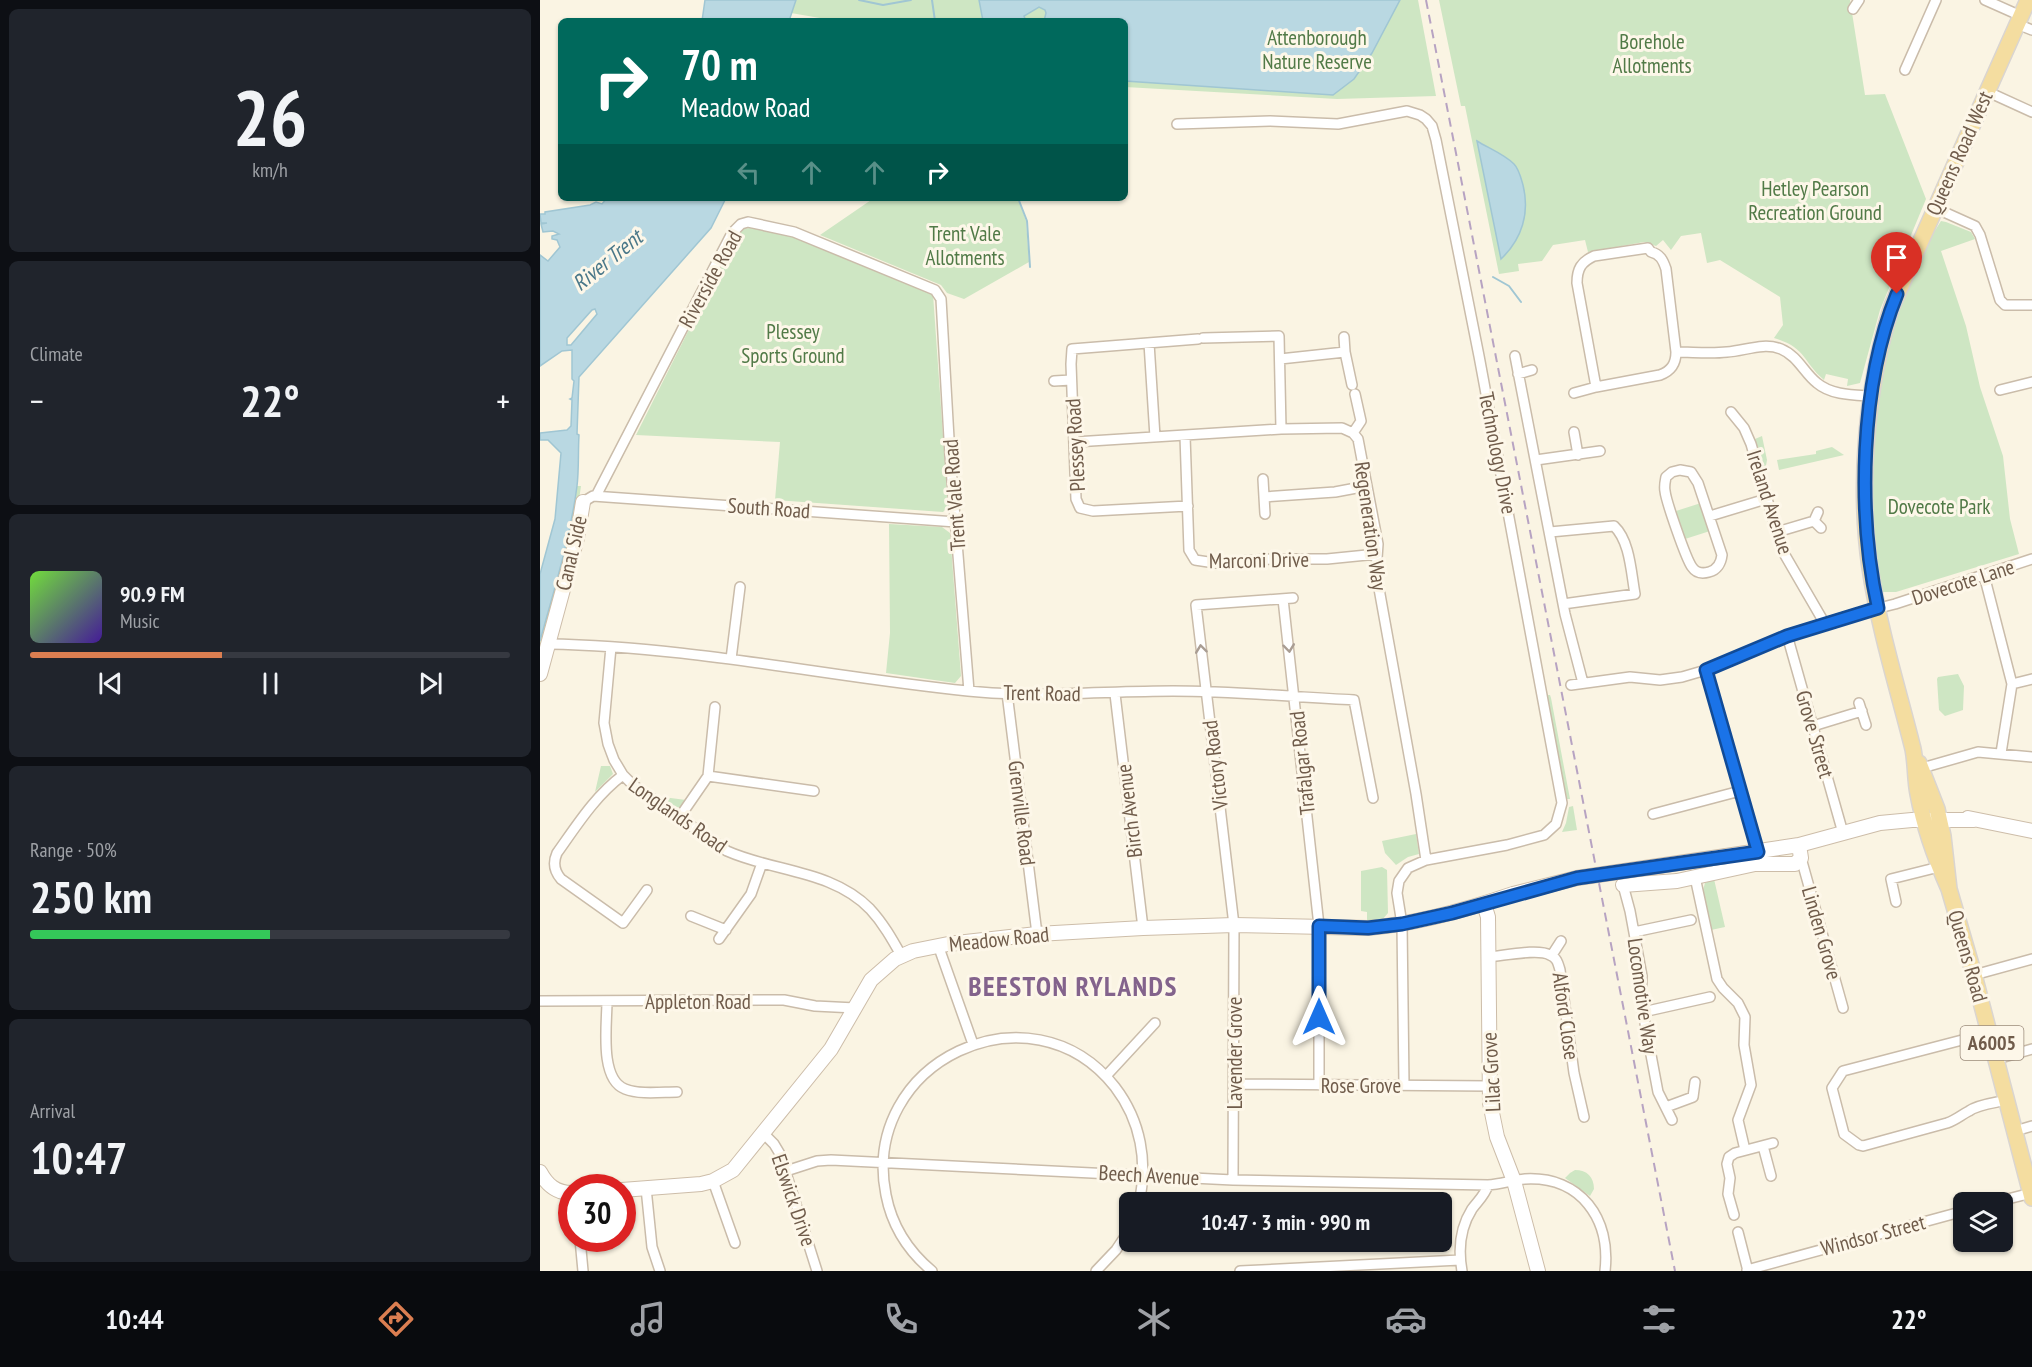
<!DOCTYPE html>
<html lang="en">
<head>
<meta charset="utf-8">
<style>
	:root { --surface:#171b24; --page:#20242c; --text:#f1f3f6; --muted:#9ea1a6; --line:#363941; --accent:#db7e51 }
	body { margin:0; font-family:"PT Sans Narrow",sans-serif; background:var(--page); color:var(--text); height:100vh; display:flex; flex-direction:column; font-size:22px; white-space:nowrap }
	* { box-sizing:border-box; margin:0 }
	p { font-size:20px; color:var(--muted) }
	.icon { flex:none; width:33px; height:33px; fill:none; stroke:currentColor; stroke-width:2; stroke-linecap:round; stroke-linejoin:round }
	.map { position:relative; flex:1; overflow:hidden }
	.sheet { display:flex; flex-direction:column; gap:9px; padding:9px; background:#0d0f14; width:540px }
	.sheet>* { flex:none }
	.banner { position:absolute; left:18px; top:18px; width:570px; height:183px; border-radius:9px; box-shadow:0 2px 4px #0004; background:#00695c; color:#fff; overflow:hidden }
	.controls { position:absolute; left:1413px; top:1192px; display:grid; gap:12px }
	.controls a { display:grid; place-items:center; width:60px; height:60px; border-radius:9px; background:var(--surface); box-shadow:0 2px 4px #0004; font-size:30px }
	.speed { position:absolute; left:18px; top:1174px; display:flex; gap:12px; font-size:30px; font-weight:700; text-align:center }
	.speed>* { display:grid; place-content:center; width:78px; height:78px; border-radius:50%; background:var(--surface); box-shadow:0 2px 4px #0004; line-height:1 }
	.speed .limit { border:9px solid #d22; background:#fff; color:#111 }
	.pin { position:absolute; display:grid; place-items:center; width:51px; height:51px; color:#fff; margin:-62px -26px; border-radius:50% 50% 50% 0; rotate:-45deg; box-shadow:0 0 6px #0007 }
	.pin .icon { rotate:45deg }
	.me { position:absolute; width:66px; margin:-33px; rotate:0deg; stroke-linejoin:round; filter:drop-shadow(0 0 4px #0008) }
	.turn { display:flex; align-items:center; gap:21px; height:126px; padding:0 24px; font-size:27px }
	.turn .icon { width:78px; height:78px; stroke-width:2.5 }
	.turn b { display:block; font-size:42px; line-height:51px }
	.lanes { display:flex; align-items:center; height:57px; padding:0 24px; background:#0003; justify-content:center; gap:30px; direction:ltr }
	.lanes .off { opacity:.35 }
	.big { font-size:45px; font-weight:800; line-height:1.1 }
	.sheet .tile { flex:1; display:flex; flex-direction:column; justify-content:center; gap:9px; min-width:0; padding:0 21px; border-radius:9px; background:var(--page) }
	.sheet .dial { align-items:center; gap:0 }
	.dial b { font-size:78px; line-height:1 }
	.song { display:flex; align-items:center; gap:18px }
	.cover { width:72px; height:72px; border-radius:9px; background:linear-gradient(135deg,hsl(100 70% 55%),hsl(260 70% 35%)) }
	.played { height:6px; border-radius:3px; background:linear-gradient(90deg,var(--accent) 40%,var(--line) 40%) }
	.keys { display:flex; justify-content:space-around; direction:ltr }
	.heat { display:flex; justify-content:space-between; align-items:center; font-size:33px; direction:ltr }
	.charge { height:9px; border-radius:4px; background:linear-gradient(90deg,#34c759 50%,var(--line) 0) }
	.trip { position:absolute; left:579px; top:1192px; width:333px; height:60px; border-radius:9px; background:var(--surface); box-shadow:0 2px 4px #0004; font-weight:800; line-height:60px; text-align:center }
	.dock { display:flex; height:96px; justify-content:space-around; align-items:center; background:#090b0e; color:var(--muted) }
	.dock .icon { width:42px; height:42px }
	.dock .active { color:var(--accent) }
	.dock b { font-size:27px; color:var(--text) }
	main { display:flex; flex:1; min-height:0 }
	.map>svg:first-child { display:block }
</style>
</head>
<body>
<main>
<section class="sheet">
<div class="tile dial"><b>26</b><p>km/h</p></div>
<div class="tile"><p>Climate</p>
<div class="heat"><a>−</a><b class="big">22°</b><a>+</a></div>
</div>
<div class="tile">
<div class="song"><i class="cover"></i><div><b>90.9 FM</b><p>Music</p></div></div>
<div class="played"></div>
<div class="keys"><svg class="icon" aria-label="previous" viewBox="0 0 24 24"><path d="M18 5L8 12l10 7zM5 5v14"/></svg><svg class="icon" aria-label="pause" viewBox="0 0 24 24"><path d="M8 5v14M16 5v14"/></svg><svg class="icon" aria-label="next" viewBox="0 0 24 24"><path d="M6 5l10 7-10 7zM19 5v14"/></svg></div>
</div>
<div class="tile"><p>Range · 50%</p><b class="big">250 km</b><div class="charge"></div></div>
<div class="tile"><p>Arrival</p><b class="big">10:47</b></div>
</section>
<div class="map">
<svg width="1492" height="1271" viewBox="0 0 1492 1271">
	<rect width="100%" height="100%" fill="#faf4e3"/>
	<path fill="#cee6c3" d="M 255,0 L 878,0 L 896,96 L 797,99 L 585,87 L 585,21 L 297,21 L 251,13 Z
		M 899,0 L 1310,0 L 1325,95 L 1345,94 L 1386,199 L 1340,310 L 1320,383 L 1307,386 L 1308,379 L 1286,374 L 1284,380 C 1262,361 1267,348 1234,338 L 1243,325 L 1240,297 L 1180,260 L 1167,263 L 1161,233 L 1141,236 L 1131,250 L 1123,240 L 1116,246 L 1104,242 L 1048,252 L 1045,240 L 1013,245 L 1002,261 L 978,264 L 979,271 L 959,274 L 925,106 L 921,106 Z
		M 334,198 L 478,198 L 486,221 L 489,262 L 424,299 L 407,293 L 401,285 L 280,235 Z
		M 1401,221 L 1406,222 L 1431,232 L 1435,239 L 1401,251 L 1426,326 L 1440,387 L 1463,456 L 1470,519 L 1479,554 L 1356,592 L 1343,592 L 1338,587 L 1331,528 L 1332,439 L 1340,376 L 1353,321 L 1382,251 Z
		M 216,227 L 247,234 L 393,294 L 408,507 L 403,512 L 235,500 L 240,442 L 96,435 L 193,242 L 203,229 Z
		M 1222,436 L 1227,460 L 1225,471 L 1215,439 Z
		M 1292,447 L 1304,455 L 1239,470 L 1237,460 L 1276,454 L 1276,451 Z
		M 37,486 L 41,486 L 36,521 L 0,658 L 0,641 L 26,544 Z
		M 1161,503 L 1170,531 L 1145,539 L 1136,511 Z
		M 349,524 L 402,527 L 410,533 L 421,676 L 415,683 L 346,673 L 350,633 Z
		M 1418,674 L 1424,686 L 1423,710 L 1405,716 L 1399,710 L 1397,679 L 1398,677 Z
		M 1007,695 L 1010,695 L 1011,698 L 1030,799 L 1027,799 Z
		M 61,766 L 70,766 L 73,774 L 55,792 Z
		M 123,797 L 146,800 L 146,801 L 142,807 L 133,808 L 122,801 Z
		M 1033,806 L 1037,830 L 1022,832 L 1026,823 L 1029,807 Z
		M 876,834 L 879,854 L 868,857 L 856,865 L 845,853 L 842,841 Z
		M 842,867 L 847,870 L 848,913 L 842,920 L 827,921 L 827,912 L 821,911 L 821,871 Z
		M 1174,879 L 1185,927 L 1171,930 L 1163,890 L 1165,883 Z
		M 1035,1170 C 1047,1170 1054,1177 1054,1189 L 1050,1196 L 1025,1178 L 1030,1173 Z"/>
	<path fill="#b9d8e2" stroke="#a0c6d3" stroke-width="1.5" fill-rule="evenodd" d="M 165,0 L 256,0 L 249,21 L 162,21 Z
		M 439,0 L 860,0 L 832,53 L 814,79 L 793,95 L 585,81 L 585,21 L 504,21 L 506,13 L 505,10 L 499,7 L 484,16 L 486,21 L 443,21 Z
		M 937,141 C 948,148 964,154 974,164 C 979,169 981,178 983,185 C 990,213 982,239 961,259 Z
		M 67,198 L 186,198 L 171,228 L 39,377 L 37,434 L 39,435 C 38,452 39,470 37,486 C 30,539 14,590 0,641 L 0,574 L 15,519 L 21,453 L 8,440 L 0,440 L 0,433 L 27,430 L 31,426 L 32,400 L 30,399 L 32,398 L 34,381 L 32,379 L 32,350 L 22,351 L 0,366 L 0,255 L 8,261 L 20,247 L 17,240 L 12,239 L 12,236 L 19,234 L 13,231 L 3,232 L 1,224 L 7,223 L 1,223 L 0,214 L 5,214 L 5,212 L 50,205 L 56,202 L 62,204 ZM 55,309 L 57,314 L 31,345 L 27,345 L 27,338 L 52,310 Z"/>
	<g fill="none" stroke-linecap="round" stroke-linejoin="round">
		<path stroke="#a0c6d3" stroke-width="2" d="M 319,0 L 343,5 L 371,0
			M 392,0 L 395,21
			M 478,198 L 487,221 L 490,267
			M 953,277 L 969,286 L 981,302"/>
		<defs>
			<path id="street" d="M 1445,0 L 1481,16
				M 1313,9 L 1319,0
				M 1477,24 L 1492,30
				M 1365,70 L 1396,0
				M 1446,91 L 1492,112
				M 637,124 L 730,121 L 798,124 L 867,111 L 880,115 L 886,119 L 892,126 L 896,140 L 939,356 L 1022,803 L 1016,824 L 1004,835 L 967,845 L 886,860 L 868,868 L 859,881 L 857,893 L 862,924 L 864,1085
				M 1395,208 L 1435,226 L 1440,235 L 1460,300 L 1465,305 L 1492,305
				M 663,338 L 739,336 L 741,429
				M 609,343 L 615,437
				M 805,352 L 812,385
				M 1136,352 C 1153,352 1170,354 1187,352 C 1205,351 1223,342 1241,349 C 1258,356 1264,373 1277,383 C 1291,395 1313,395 1330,396
				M 975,356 L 1025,614 L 1043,683
				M 740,359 L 805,352 L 804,337
				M 978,374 L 992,370
				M 514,381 L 531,380
				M 1460,390 L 1492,382
				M 1034,393 L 1056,387 L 1120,375 C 1131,371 1136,364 1136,352 L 1126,269 C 1123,260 1120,254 1111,252 L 1108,248 L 1054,256 C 1041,262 1037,269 1037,283 L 1056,387
				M 1191,412 L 1204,428 L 1211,444 L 1242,550 L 1285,624
				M 1034,432 L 1038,455
				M 813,433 L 821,421 L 815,394
				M 645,436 L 649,550 L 655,560 L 675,563 L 731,559 L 787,559 L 837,554
				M 535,442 L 741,429 L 802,428 L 813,433 L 818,439 L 838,544 L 836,572 L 876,794 L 886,860
				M 996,460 L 1060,451
				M 1140,470 L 1151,472 L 1158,483 L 1182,555 C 1181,563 1177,570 1169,572 C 1162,574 1156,573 1152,567 C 1146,559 1126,501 1125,491 C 1124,486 1125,482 1126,477 L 1132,472 Z
				M 723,479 L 724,497 L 795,492 L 827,486
				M 56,496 L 192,233 L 201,224 L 208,222 L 254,232 L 395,290 L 401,299 L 410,456 L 429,691
				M 724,497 L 725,514
				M 43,502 L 53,496 L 416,522
				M 648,506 L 553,511 L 540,508 L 536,499 L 531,364 L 532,349 L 658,339
				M 1278,512 L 1274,521 L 1281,528
				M 1170,516 L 1226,499
				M 1010,532 L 1074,526 C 1090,541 1091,572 1095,594 L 1023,604
				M 1237,532 L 1274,521
				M 1444,575 L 1472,684 L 1461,753
				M 743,599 L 779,926 L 779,1085
				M 1247,635 L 1303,833
				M 8,644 C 150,646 288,677 428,691 C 496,698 565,691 633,691 C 693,691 754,697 814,700 L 833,798
				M 71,647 L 64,723 L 68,744 L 74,760 L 83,775 L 93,785 L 187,851 C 234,872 292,870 330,909 C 343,923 352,939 361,955
				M 191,659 L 200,587
				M 1166,670 L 1218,852
				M 1472,684 L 1492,679
				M 1031,685 L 1090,677 L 1120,680 L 1142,677 L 1166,670 L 1247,635 L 1315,614 L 1355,604 L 1492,559
				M 467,693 L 497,934
				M 575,694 L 603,928
				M 1319,703 L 1326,725
				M 1273,726 L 1322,711
				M 1382,768 L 1438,752 L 1492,757
				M 83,775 C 55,796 37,825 17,853 C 13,862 14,871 21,879 L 83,923 L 107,890
				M 168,776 L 175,707
				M 1113,814 L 1200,791
				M 139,818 L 168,776 L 274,791
				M 1261,858 L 1303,1008
				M 1155,877 L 1177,979 L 1183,988 L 1198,1003 L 1205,1017 L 1204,1045 L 1211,1085 L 1198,1120 L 1205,1150
				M 1083,885 L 1090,911 L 1102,976 L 1101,1002 L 1118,1092 L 1132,1120
				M 1356,902 L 1351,879 L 1399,867
				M 151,916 L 186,930
				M 1094,932 L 1151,920
				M 179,939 L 211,894 L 222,863
				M 398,945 L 433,1044
				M 1012,955 L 1021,941
				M 948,957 C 963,956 998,948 1010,955 C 1017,958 1018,963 1020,970 L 1034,1073 L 1044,1117
				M 1434,975 L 1492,959
				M 0,1001 L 244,1000 L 275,1006 L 315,1008
				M 67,1001 C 67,1024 59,1079 85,1089 C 100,1095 122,1092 137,1092
				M 1103,1012 L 1170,997
				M 1449,1033 L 1303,1071 L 1292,1088 L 1304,1134 L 1319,1145 L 1323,1146 L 1407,1123 C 1416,1120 1421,1115 1429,1111 C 1439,1104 1455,1103 1467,1100
				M 1457,1059 L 1492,1049
				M 566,1076 L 615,1023
				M 694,1084 L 949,1086
				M 1126,1107 L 1153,1097 L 1155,1082
				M 1475,1131 L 1492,1126
				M 223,1133 L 234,1144 L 240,1154 L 277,1271
				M 1223,1146 L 1231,1176
				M 246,1171 L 277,1161 L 291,1160 L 693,1180 L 948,1185 C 961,1184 973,1180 985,1179 C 1041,1176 1071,1219 1065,1271
				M 693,1180 L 694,925 L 656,605 L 753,598
				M 173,1181 L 195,1243
				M 106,1188 L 112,1247 L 120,1271
				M 1452,1203 L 1491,1193
				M 1194,1215 L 1188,1194 L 1190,1178 L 1187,1164 L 1189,1157 L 1195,1153 L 1233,1143
				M 1198,1232 L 1208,1271
				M 40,1239 L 43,1271
				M 1207,1270 L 1424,1211
				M 392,1271 C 368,1251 352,1226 346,1195 C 319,1062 491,980 575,1087 C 601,1121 608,1162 599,1203
				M 556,1271 L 576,1250 L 590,1229
				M 700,1271 L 920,1260
				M 922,1271 C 918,1249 920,1228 932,1209 C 938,1201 945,1195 948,1185"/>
			<path id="secondary" d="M 0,674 L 37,538 L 43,502
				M 1428,818 L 1492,831
				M 1186,856 L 1259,845 L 1340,823 L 1372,820 L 1434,820
				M 1083,885 L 1137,881 L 1215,864 L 1255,864 L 1261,858 L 1259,845
				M 944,904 L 948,917 L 950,1103 L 957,1137 L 974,1181 L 998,1271
				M 0,1172 C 7,1185 16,1193 32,1193
				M 82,1190 L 161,1184 L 173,1181 L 193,1170 L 291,1049 L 331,980 L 355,959 L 373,951 L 408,944 L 497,934 L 603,928 L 694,925 L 828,928 C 877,924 926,910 973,894"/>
			<path id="primary" d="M 1379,763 L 1397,809 L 1403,836 L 1409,889 L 1434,975 L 1492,1198
				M 1409,889 C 1396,860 1384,827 1378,794 C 1375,779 1376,764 1373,749 C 1358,689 1339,629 1330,568 C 1318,486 1326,385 1352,306 L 1488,0"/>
		</defs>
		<use href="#street" stroke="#cabcaa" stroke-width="12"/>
		<use href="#secondary" stroke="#cdbda9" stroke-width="16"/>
		<use href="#primary" stroke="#dad5d0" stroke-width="18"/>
		<use href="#street" stroke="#fff" stroke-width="9"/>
		<use href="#secondary" stroke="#fff" stroke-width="14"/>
		<use href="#primary" stroke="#f4dda0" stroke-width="15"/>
		<path stroke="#b7a3c2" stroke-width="2" stroke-dasharray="9 6" stroke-linecap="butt" d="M 886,0 L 1135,1271"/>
		<defs>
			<path id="secondary-bridge" d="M 973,894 L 1037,878 L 1186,856"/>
		</defs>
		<use href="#secondary-bridge" stroke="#cdbda9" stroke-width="16" stroke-linecap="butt"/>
		<use href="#secondary-bridge" stroke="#fff" stroke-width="14"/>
	</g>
	<defs><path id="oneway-chevron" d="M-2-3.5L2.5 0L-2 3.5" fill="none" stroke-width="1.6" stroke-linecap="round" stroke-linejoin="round" transform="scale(1.5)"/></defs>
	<g stroke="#a99d93">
		<use href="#oneway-chevron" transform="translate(749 648) rotate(83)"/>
		<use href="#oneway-chevron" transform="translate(661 649) rotate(-97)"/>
	</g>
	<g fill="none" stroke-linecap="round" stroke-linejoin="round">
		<defs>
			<path id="route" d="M 779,1017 L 779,926 L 828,928 L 862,924 L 912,913 L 1037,878 L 1218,852 L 1166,670 L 1247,636 L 1338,608 C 1317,513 1320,385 1357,294"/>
		</defs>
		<use href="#route" stroke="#114b97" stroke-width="15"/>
		<use href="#route" stroke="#1a73e8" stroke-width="10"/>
	</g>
	<g text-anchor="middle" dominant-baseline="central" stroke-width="6" stroke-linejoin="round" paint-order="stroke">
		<rect fill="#fdf7e9" stroke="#9a8a7a" stroke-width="1.5" x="1420.5" y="1026" width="63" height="34" rx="4.5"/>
		<g font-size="20" font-weight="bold" fill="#705c4b">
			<text x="1452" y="1043">A6005</text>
		</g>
		<g font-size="21" fill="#517a47" stroke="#fdf7e9">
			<text x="777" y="37">Attenborough<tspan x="777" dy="24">Nature Reserve</tspan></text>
			<text x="1112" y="41">Borehole<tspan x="1112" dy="24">Allotments</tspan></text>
			<text x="1275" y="188">Hetley Pearson<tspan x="1275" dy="24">Recreation Ground</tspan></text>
			<text x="425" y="233">Trent Vale<tspan x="425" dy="24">Allotments</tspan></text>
			<text x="253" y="331">Plessey<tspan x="253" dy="24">Sports Ground</tspan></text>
			<text x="1399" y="506">Dovecote Park</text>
		</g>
		<g font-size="21" fill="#705c4b" stroke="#fdf7e9">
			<text transform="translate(1419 153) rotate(-66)">Queens Road West</text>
			<text transform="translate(170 279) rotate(-61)">Riverside Road</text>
			<text transform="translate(535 445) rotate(-93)">Plessey Road</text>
			<text transform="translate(958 453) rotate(79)">Technology Drive</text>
			<text transform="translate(414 495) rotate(-94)">Trent Vale Road</text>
			<text transform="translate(1230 502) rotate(72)">Ireland Avenue</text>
			<text transform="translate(229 508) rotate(4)">South Road</text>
			<text transform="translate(831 526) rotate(82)">Regeneration Way</text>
			<text transform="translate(31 553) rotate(-77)">Canal Side</text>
			<text transform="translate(719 560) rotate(-1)">Marconi Drive</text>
			<text transform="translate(1423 582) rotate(-18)">Dovecote Lane</text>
			<text transform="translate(502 693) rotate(1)">Trent Road</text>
			<text transform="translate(1275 734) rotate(74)">Grove Street</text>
			<text transform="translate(762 763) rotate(-96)">Trafalgar Road</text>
			<text transform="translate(675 765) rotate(-97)">Victory Road</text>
			<text transform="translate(589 811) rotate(-97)">Birch Avenue</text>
			<text transform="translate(482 813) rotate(83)">Grenville Road</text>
			<text transform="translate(138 815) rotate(35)">Longlands Road</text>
			<text transform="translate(1282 933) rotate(74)">Linden Grove</text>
			<text transform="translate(459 939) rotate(-6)">Meadow Road</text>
			<text transform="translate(1428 956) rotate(74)">Queens Road</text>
			<text transform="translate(1103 996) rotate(82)">Locomotive Way</text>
			<text x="158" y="1001">Appleton Road</text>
			<text transform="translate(1026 1016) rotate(82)">Alford Close</text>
			<text transform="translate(694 1053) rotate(-90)">Lavender Grove</text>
			<text transform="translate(951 1072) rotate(-93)">Lilac Grove</text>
			<text x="821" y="1085">Rose Grove</text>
			<text transform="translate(609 1175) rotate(3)">Beech Avenue</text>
			<text transform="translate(254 1200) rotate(71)">Elswick Drive</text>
			<text transform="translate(1333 1235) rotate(-15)">Windsor Street</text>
		</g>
		<g font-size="22" font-style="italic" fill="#4a7889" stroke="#fdf7e9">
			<text transform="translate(67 260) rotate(-39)">River Trent</text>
		</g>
		<g font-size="27" font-weight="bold" letter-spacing="1.5" fill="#83638c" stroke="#fdf7e9">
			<text x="533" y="986">BEESTON RYLANDS</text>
		</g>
	</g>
</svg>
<div class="controls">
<a><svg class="icon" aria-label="layers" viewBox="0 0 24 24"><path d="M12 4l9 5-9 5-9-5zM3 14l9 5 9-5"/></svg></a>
</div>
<div class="speed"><div class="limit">30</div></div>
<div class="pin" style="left:1357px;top:294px;background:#d93025"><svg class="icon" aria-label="arrive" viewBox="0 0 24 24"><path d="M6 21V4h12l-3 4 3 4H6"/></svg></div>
<svg class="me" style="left:779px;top:1017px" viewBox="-20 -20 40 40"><path d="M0-17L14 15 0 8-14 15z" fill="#1a73e8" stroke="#fff" stroke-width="4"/></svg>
<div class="trip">10:47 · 3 min · 990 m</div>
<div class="banner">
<div class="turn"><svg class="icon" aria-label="right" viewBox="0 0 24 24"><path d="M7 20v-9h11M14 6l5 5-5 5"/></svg><div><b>70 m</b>Meadow Road</div></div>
<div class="lanes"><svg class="icon off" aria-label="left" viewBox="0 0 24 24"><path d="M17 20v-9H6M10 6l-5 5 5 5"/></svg><svg class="icon off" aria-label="ahead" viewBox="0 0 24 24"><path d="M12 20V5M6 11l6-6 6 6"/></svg><svg class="icon off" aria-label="ahead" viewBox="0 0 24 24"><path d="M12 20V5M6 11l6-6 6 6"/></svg><svg class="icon" aria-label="right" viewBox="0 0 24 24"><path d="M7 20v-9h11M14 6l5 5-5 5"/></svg></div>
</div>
</div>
</main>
<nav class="dock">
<b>10:44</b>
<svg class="icon active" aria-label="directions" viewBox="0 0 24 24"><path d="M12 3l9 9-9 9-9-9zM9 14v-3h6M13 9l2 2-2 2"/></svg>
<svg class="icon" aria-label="music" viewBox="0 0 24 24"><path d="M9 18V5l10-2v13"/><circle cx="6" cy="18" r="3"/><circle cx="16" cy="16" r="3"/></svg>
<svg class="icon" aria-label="phone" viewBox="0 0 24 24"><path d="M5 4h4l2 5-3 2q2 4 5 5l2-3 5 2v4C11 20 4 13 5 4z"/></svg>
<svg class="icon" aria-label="climate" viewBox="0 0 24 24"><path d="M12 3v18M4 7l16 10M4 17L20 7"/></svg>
<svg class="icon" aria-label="car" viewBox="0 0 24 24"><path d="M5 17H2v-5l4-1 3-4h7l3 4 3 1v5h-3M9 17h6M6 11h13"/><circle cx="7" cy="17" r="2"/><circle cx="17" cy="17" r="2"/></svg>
<svg class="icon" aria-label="filters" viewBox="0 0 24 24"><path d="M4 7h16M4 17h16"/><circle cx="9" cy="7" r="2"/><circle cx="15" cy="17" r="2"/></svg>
<b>22°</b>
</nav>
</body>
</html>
